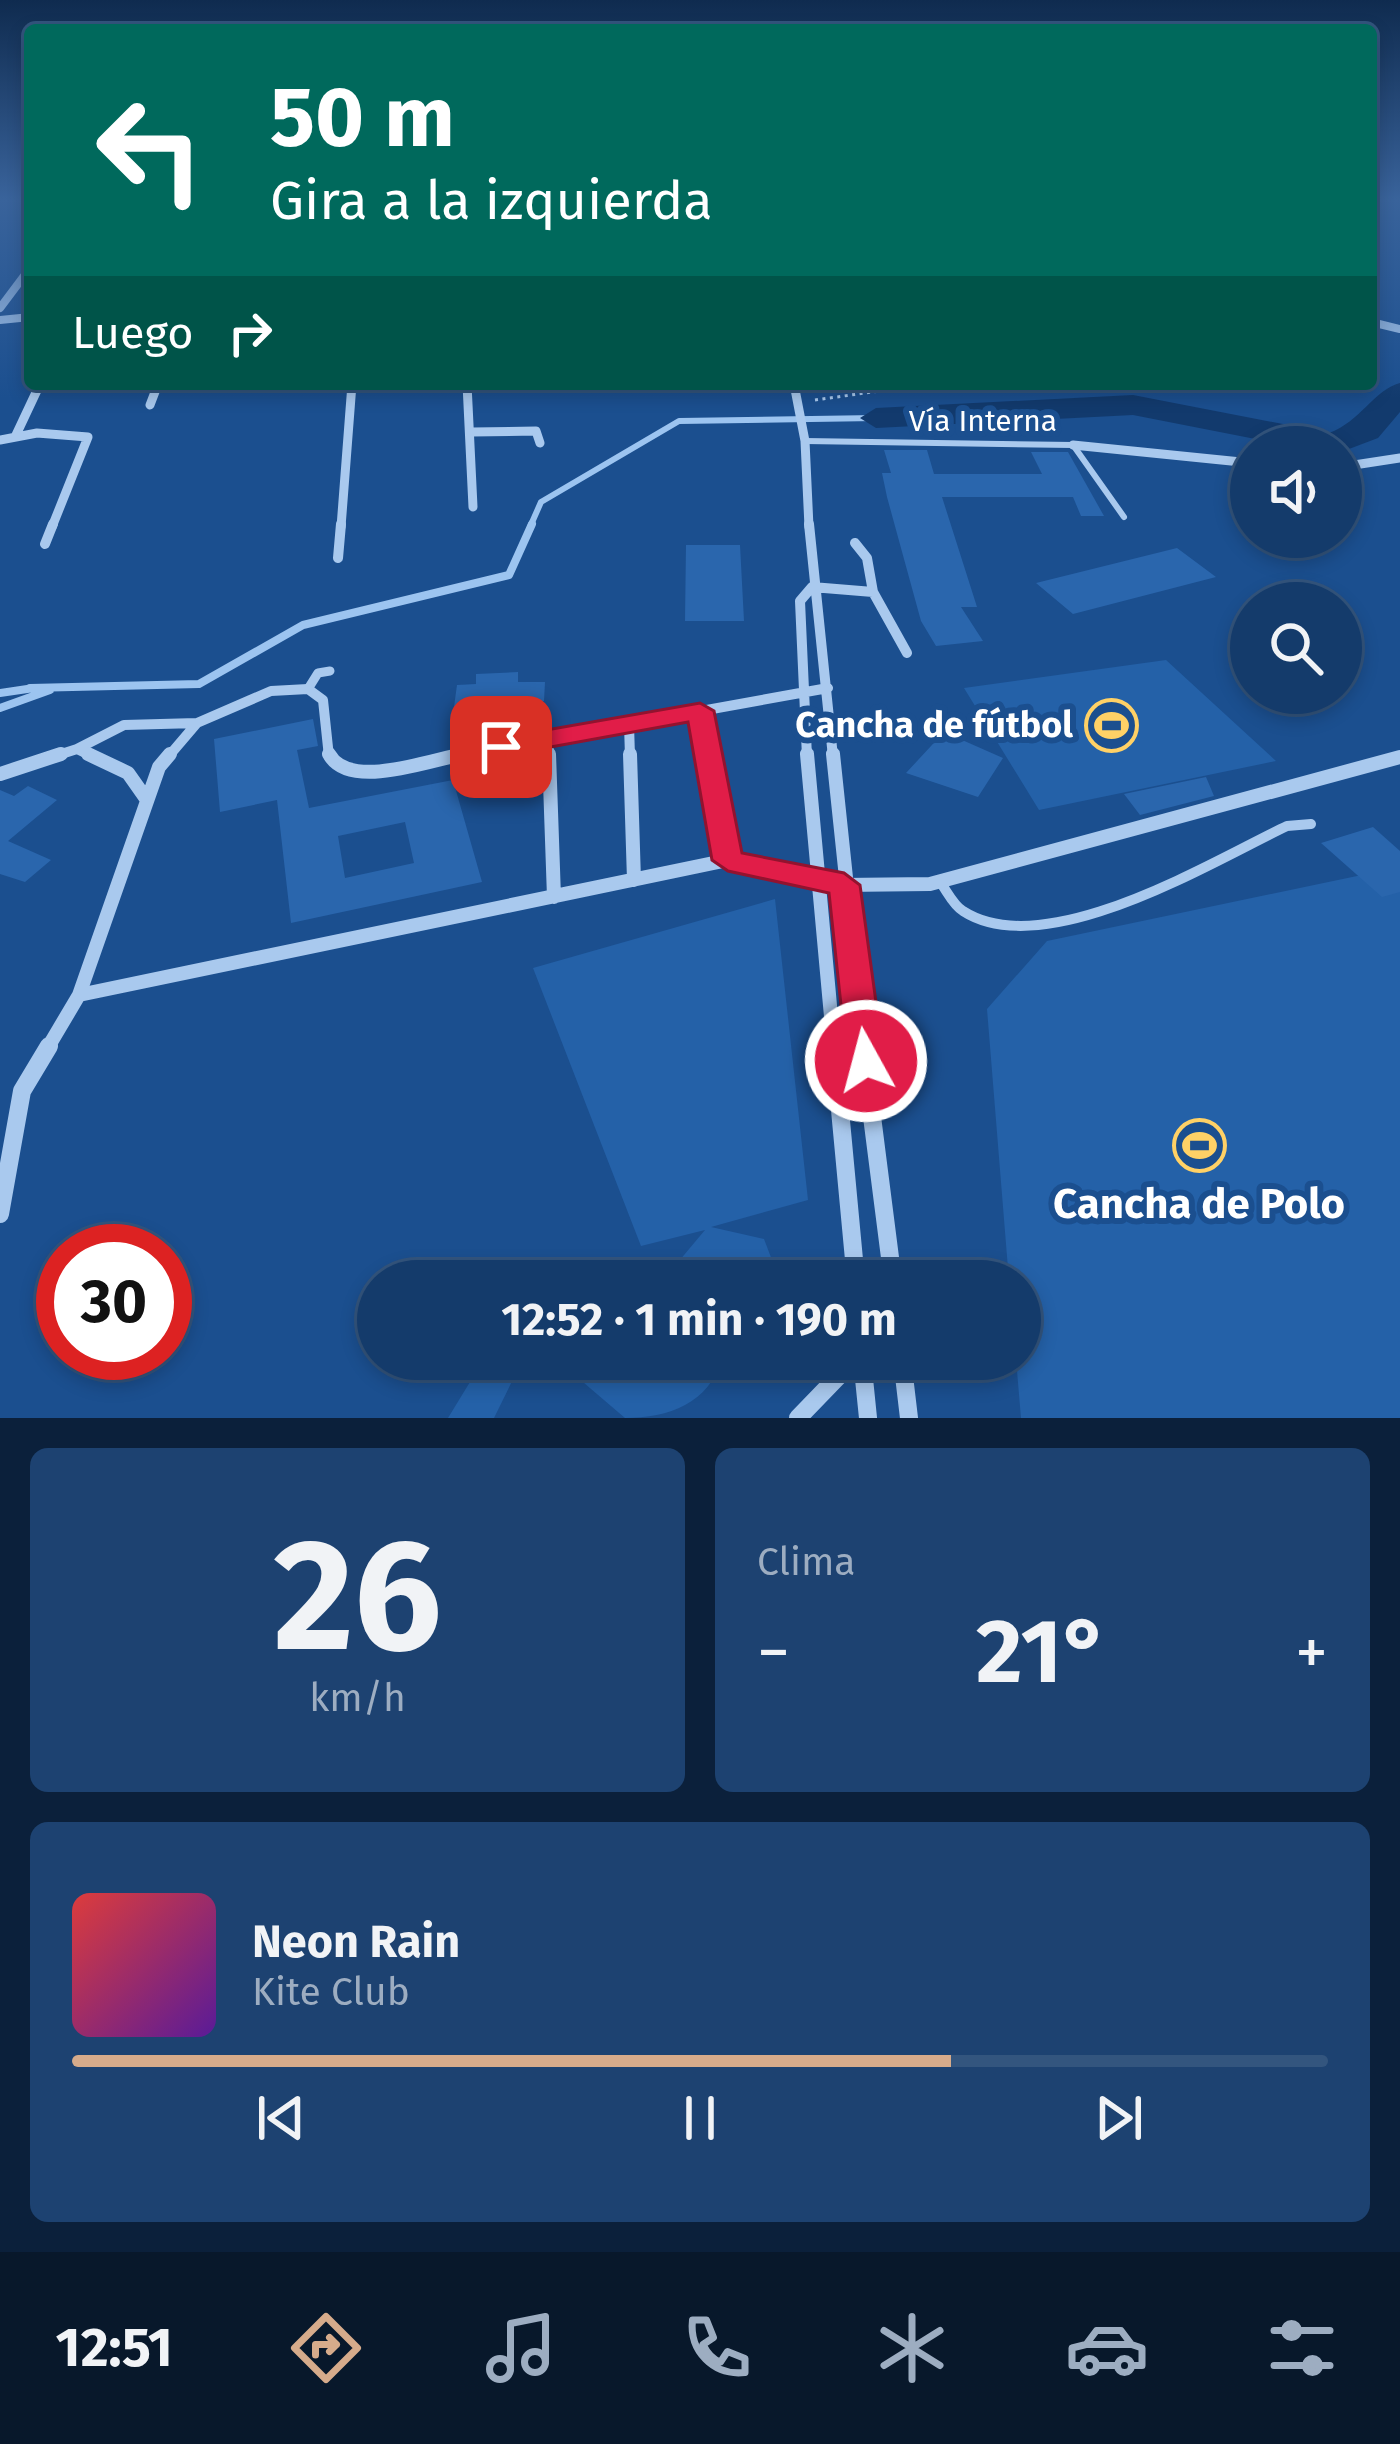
<!DOCTYPE html>
<html lang="es">
<head>
<meta charset="utf-8">
<style>
	:root { --surface:#143b6b; --page:#1d4271; --text:#f1f3f6; --muted:#9dadc1; --line:#33557e; --accent:#d6ab8b }
	body { margin:0; font-family:"Fira Sans",sans-serif; background:var(--page); color:var(--text); height:100vh; display:flex; flex-direction:column; font-size:45px; white-space:nowrap }
	* { box-sizing:border-box; margin:0 }
	p { font-size:39px; color:var(--muted) }
	.icon { flex:none; width:66px; height:66px; fill:none; stroke:currentColor; stroke-width:2; stroke-linecap:round; stroke-linejoin:round }
	.map { position:relative; height:1418px; overflow:hidden }
	.details { display:flex; flex-direction:column; gap:30px; padding:30px; background:#0b203b; flex:1 }
	.details>* { flex:none }
	.banner { position:absolute; left:24px; top:24px; width:1353px; height:366px; border-radius:12px; box-shadow:0 6px 18px #0003,0 0 0 3px var(--line); background:#00695c; color:#fff; overflow:hidden }
	.fabs { position:absolute; left:1230px; top:426px; display:grid; gap:24px }
	.fabs a { display:grid; place-items:center; width:132px; height:132px; border-radius:50%; background:var(--surface); box-shadow:0 6px 18px #0003,0 0 0 3px var(--line); font-size:60px }
	.speed { position:absolute; left:36px; top:1224px; display:flex; gap:24px; font-size:60px; font-weight:700; text-align:center }
	.speed>* { display:grid; place-content:center; width:156px; height:156px; border-radius:50%; background:var(--surface); box-shadow:0 6px 18px #0003,0 0 0 3px var(--line); line-height:1 }
	.speed .limit { border:18px solid #d22; background:#fff; color:#111 }
	.pin { position:absolute; display:grid; place-items:center; width:102px; height:102px; color:#fff; margin:-51px; border-radius:24px; box-shadow:0 6px 18px #0006 }
	.me { position:absolute; width:132px; margin:-66px; rotate:353deg; stroke-linejoin:round; filter:drop-shadow(0 0 9px #0008) }
	.turn { display:flex; align-items:center; gap:42px; height:252px; padding:0 48px; font-size:54px }
	.turn .icon { width:156px; height:156px; stroke-width:2.5 }
	.turn b { display:block; font-size:84px; line-height:102px }
	.then { display:flex; align-items:center; height:114px; padding:0 48px; background:#0003; gap:24px; font-size:45px }
	.big { font-size:90px; font-weight:700; line-height:1.1 }
	.details .widget { flex:1; display:flex; flex-direction:column; justify-content:center; gap:18px; min-width:0; padding:0 42px; border-radius:18px; background:var(--page) }
	.details .dial { align-items:center; gap:0 }
	.dial b { font-size:156px; line-height:1 }
	.song { display:flex; align-items:center; gap:36px }
	.cover { width:144px; height:144px; border-radius:18px; background:linear-gradient(135deg,hsl(0 70% 55%),hsl(270 70% 35%)) }
	.played { height:12px; border-radius:6px; background:linear-gradient(90deg,var(--accent) 70%,var(--line) 70%) }
	.keys { display:flex; justify-content:space-around; direction:ltr }
	.heat { display:flex; justify-content:space-between; align-items:center; font-size:66px; direction:ltr }
	.details .tiles { flex:1; display:grid; gap:30px; grid-template-columns:1fr 1fr }
	.widget:last-child { grid-column:span 2 }
	.trip { position:absolute; left:357px; top:1260px; width:684px; height:120px; border-radius:60px; background:var(--surface); box-shadow:0 6px 18px #0003,0 0 0 3px var(--line); font-weight:700; line-height:120px; text-align:center }
	.dock { display:flex; height:192px; justify-content:space-around; align-items:center; background:#08182b; color:var(--muted) }
	.dock .icon { width:84px; height:84px }
	.dock .selected { color:var(--accent) }
	.dock b { font-size:54px; color:var(--text) }
	.map>svg:first-child { display:block }
</style>
</head>
<body>
<div class="map">
<svg width="1400" height="1418" viewBox="0 0 1400 1418">
	<rect width="100%" height="100%" fill="#1b4f8f"/>
	<path fill="#2461a8" d="M 1166,660 L 1276,761 L 1039,810 L 964,688 Z
		M 1400,867 L 1400,1418 L 1021,1418 L 1016,1359 L 1020,1359 L 1020,1281 L 1009,1281 L 987,1009 L 1047,941 Z
		M 775,899 L 808,1200 L 711,1227 L 764,1239 L 780,1281 L 675,1281 L 674,1267 L 705,1230 L 641,1246 L 533,968 Z
		M 484,1359 L 523,1359 L 494,1418 L 448,1418 Z
		M 556,1359 L 617,1359 L 652,1377 L 677,1366 L 679,1359 L 722,1359 C 709,1403 669,1418 625,1418 Z"/>
	<g fill="none" stroke-linecap="round" stroke-linejoin="round">
		<path stroke="#9cc4f0" stroke-width="6" d="M 530,527 L 541,502 L 679,421 L 876,418"/>
		<path stroke="#9cc4f0" stroke-width="8" d="M 30,688 L 199,684 L 303,625 L 509,575 L 532,524
			M 0,693 L 34,688
			M 0,708 L 50,690"/>
		<path fill="#123a6d" fill-rule="evenodd" d="M 1400,383 L 1400,412 L 1378,438 L 1341,452 L 1341,447 L 1296,447 L 1133,415 L 876,428 L 860,418 L 876,408 L 1133,395 L 1329,433 C 1360,422 1375,389 1400,383 Z"/>
	</g>
	<path fill="#2a66ad" fill-rule="evenodd" d="M 884,450 L 927,450 L 934,474 L 1042,474 L 1031,452 L 1068,452 L 1104,516 L 1081,516 L 1073,497 L 942,497 L 977,607 L 961,607 L 983,641 L 936,646 L 921,621 L 887,497 L 882,473 L 891,473 Z
		M 686,545 L 740,545 L 744,621 L 685,621 Z
		M 1177,548 L 1216,577 L 1073,614 L 1036,583 Z
		M 518,672 L 518,682 L 545,682 L 544,701 L 454,707 L 457,685 L 476,684 L 476,674 Z
		M 313,719 L 318,746 L 297,750 L 309,808 L 453,780 L 482,882 L 291,923 L 277,800 L 220,812 L 214,739 ZM 405,822 L 414,863 L 345,878 L 338,836 Z
		M 944,732 L 1003,758 L 978,797 L 906,773 Z
		M 1206,777 L 1214,796 L 1140,815 L 1124,794 Z
		M 28,786 L 57,800 L 8,841 L 51,860 L 25,882 L 0,874 L 0,790 L 14,796 Z
		M 1373,827 L 1400,851 L 1400,892 L 1382,897 L 1321,843 Z"/>
	<g fill="none" stroke-linecap="round" stroke-linejoin="round">
		<path stroke="#a9c9ee" stroke-width="3" stroke-dasharray="3 4.5" stroke-linecap="butt" d="M 815,400 L 930,384"/>
		<path stroke="#a9c9ee" stroke-width="6" d="M 805,441 L 1073,445 L 1124,517"/>
		<path stroke="#a9c9ee" stroke-width="9" d="M 308,689 L 318,673 L 330,671"/>
		<path stroke="#a9c9ee" stroke-width="10" d="M 940,882 C 947,891 953,905 963,911 C 1045,964 1211,862 1287,826 L 1311,824"/>
		<path stroke="#a9c9ee" stroke-width="8" d="M 0,308 L 30,268
			M 0,320 L 30,317
			M 1371,322 L 1400,329"/>
		<path stroke="#a9c9ee" stroke-width="9" d="M 467,384 L 473,507
			M 794,384 L 805,441 L 809,527
			M 150,405 L 158,384
			M 472,432 L 536,431 L 540,443
			M 16,435 L 40,384
			M 0,440 L 37,433 L 88,437 L 52,527
			M 1073,445 L 1251,463
			M 1341,467 L 1400,458
			M 341,527 L 352,384"/>
		<path stroke="#a9c9ee" stroke-width="10" d="M 809,524 L 833,757
			M 855,543 L 867,558 L 873,592 L 907,653
			M 45,544 L 53,524
			M 338,558 L 341,524
			M 812,587 L 873,592
			M 700,711 L 709,757
			M 629,724 L 630,757
			M 548,739 L 549,757
			M 52,757 L 77,749
			M 94,757 L 77,749 L 124,725 L 197,723 L 271,691 L 308,689 L 323,700 L 329,757
			M 168,757 L 197,723
			M 447,757 L 828,688
			M 807,757 L 800,601 L 812,587"/>
		<path stroke="#a9c9ee" stroke-width="14" d="M 88,754 L 128,773 L 147,800
			M 329,754 C 349,791 429,760 464,754
			M 549,754 L 554,897
			M 630,754 L 634,880
			M 708,754 L 728,860
			M 807,754 L 834,1049
			M 833,754 L 864,1049
			M 0,774 L 61,754
			M 79,995 L 159,767 L 170,754
			M 47,1049 L 79,995 L 728,860 L 843,885 L 930,884 L 1400,757"/>
		<path stroke="#a9c9ee" stroke-width="18" d="M 834,1046 L 856,1281
			M 863,1046 L 893,1281
			M 0,1214 L 22,1091 L 49,1046
			M 862,1359 L 868,1418
			M 902,1359 L 909,1418
			M 798,1418 L 855,1359"/>
	</g>
	<linearGradient id="sky" x2="0" y2="1"><stop stop-color="#0f2b4f"/><stop offset="0.5" stop-color="#39639b"/><stop offset="1" stop-color="#39639b" stop-opacity="0"/></linearGradient>
	<rect width="1400" height="398" fill="url(#sky)"/>
	<path fill="#e11d48" stroke="#92132f" stroke-width="3" d="M 700,703 L 714,711 L 742,853 L 844,873 L 860,885 L 884,1061 L 878,1071 L 866,1075 L 853,1071 L 847,1061 L 829,893 L 728,871 L 712,860 L 688,722 L 501,756 L 487,747 L 501,738 Z"/>
	<defs>
		<symbol id="stadium-ring" viewBox="-11 -11 22 22"><circle r="9.5" fill="#1b4f8f" stroke="#ffd166" stroke-width="1.5"/><path d="M0-5a6.5 5 0 1 0 0 10a6.5 5 0 1 0 0-10ZM-3.5-1.8h7v3.6h-7Z" fill="#ffd166"/></symbol>
	</defs>
	<g fill-rule="evenodd">
		<use href="#stadium-ring" x="1082" y="696" width="59" height="59"/>
		<use href="#stadium-ring" x="1170" y="1116" width="59" height="59"/>
	</g>
	<g text-anchor="middle" dominant-baseline="central" stroke-width="12" stroke-linejoin="round" paint-order="stroke">
		<g font-size="30" fill="#fff" stroke="#1b4f8f">
			<text x="983" y="421">Vía Interna</text>
		</g>
		<g font-size="36" font-weight="bold" fill="#fff" stroke="#1b4f8f" text-anchor="end">
			<text x="1073" y="725">Cancha de fútbol</text>
		</g>
		<g font-size="42" font-weight="bold" fill="#fff" stroke="#1b4f8f">
			<text x="1199" y="1204">Cancha de Polo</text>
		</g>
	</g>
</svg>
<div class="fabs">
<a><svg class="icon" aria-label="sound" viewBox="0 0 24 24"><path d="M4 9h4l5-4v14l-5-4H4zM17 9q2 3 0 6"/></svg></a>
<a><svg class="icon" aria-label="search" viewBox="0 0 24 24"><circle cx="10" cy="10" r="6"/><path d="M15 15l6 6"/></svg></a>
</div>
<div class="speed"><div class="limit">30</div></div>
<div class="pin" style="left:501px;top:747px;background:#d93025"><svg class="icon" aria-label="arrive" viewBox="0 0 24 24"><path d="M6 21V4h12l-3 4 3 4H6"/></svg></div>
<svg class="me" style="left:866px;top:1061px" viewBox="-20 -20 40 40"><circle r="17" fill="#e11d48" stroke="#fff" stroke-width="3"/><path d="M0-11L8 9 0 5-8 9z" fill="#fff"/></svg>
<div class="trip">12:52 · 1 min · 190 m</div>
<div class="banner">
<div class="turn"><svg class="icon" aria-label="left" viewBox="0 0 24 24"><path d="M17 20v-9H6M10 6l-5 5 5 5"/></svg><div><b>50 m</b>Gira a la izquierda</div></div>
<div class="then">Luego<svg class="icon" aria-label="right" viewBox="0 0 24 24"><path d="M7 20v-9h11M14 6l5 5-5 5"/></svg></div>
</div>
</div>
<section class="details">
<div class="tiles">
<div class="widget dial"><b>26</b><p>km/h</p></div>
<div class="widget"><p>Clima</p>
<div class="heat"><a>−</a><b class="big">21°</b><a>+</a></div>
</div>
<div class="widget">
<div class="song"><i class="cover"></i><div><b>Neon Rain</b><p>Kite Club</p></div></div>
<div class="played"></div>
<div class="keys"><svg class="icon" aria-label="previous" viewBox="0 0 24 24"><path d="M18 5L8 12l10 7zM5 5v14"/></svg><svg class="icon" aria-label="pause" viewBox="0 0 24 24"><path d="M8 5v14M16 5v14"/></svg><svg class="icon" aria-label="next" viewBox="0 0 24 24"><path d="M6 5l10 7-10 7zM19 5v14"/></svg></div>
</div>
</div>
</section>
<nav class="dock">
<b>12:51</b>
<svg class="icon selected" aria-label="directions" viewBox="0 0 24 24"><path d="M12 3l9 9-9 9-9-9zM9 14v-3h6M13 9l2 2-2 2"/></svg>
<svg class="icon" aria-label="music" viewBox="0 0 24 24"><path d="M9 18V5l10-2v13"/><circle cx="6" cy="18" r="3"/><circle cx="16" cy="16" r="3"/></svg>
<svg class="icon" aria-label="phone" viewBox="0 0 24 24"><path d="M5 4h4l2 5-3 2q2 4 5 5l2-3 5 2v4C11 20 4 13 5 4z"/></svg>
<svg class="icon" aria-label="climate" viewBox="0 0 24 24"><path d="M12 3v18M4 7l16 10M4 17L20 7"/></svg>
<svg class="icon" aria-label="car" viewBox="0 0 24 24"><path d="M5 17H2v-5l4-1 3-4h7l3 4 3 1v5h-3M9 17h6M6 11h13"/><circle cx="7" cy="17" r="2"/><circle cx="17" cy="17" r="2"/></svg>
<svg class="icon" aria-label="filters" viewBox="0 0 24 24"><path d="M4 7h16M4 17h16"/><circle cx="9" cy="7" r="2"/><circle cx="15" cy="17" r="2"/></svg>
</nav>
</body>
</html>
